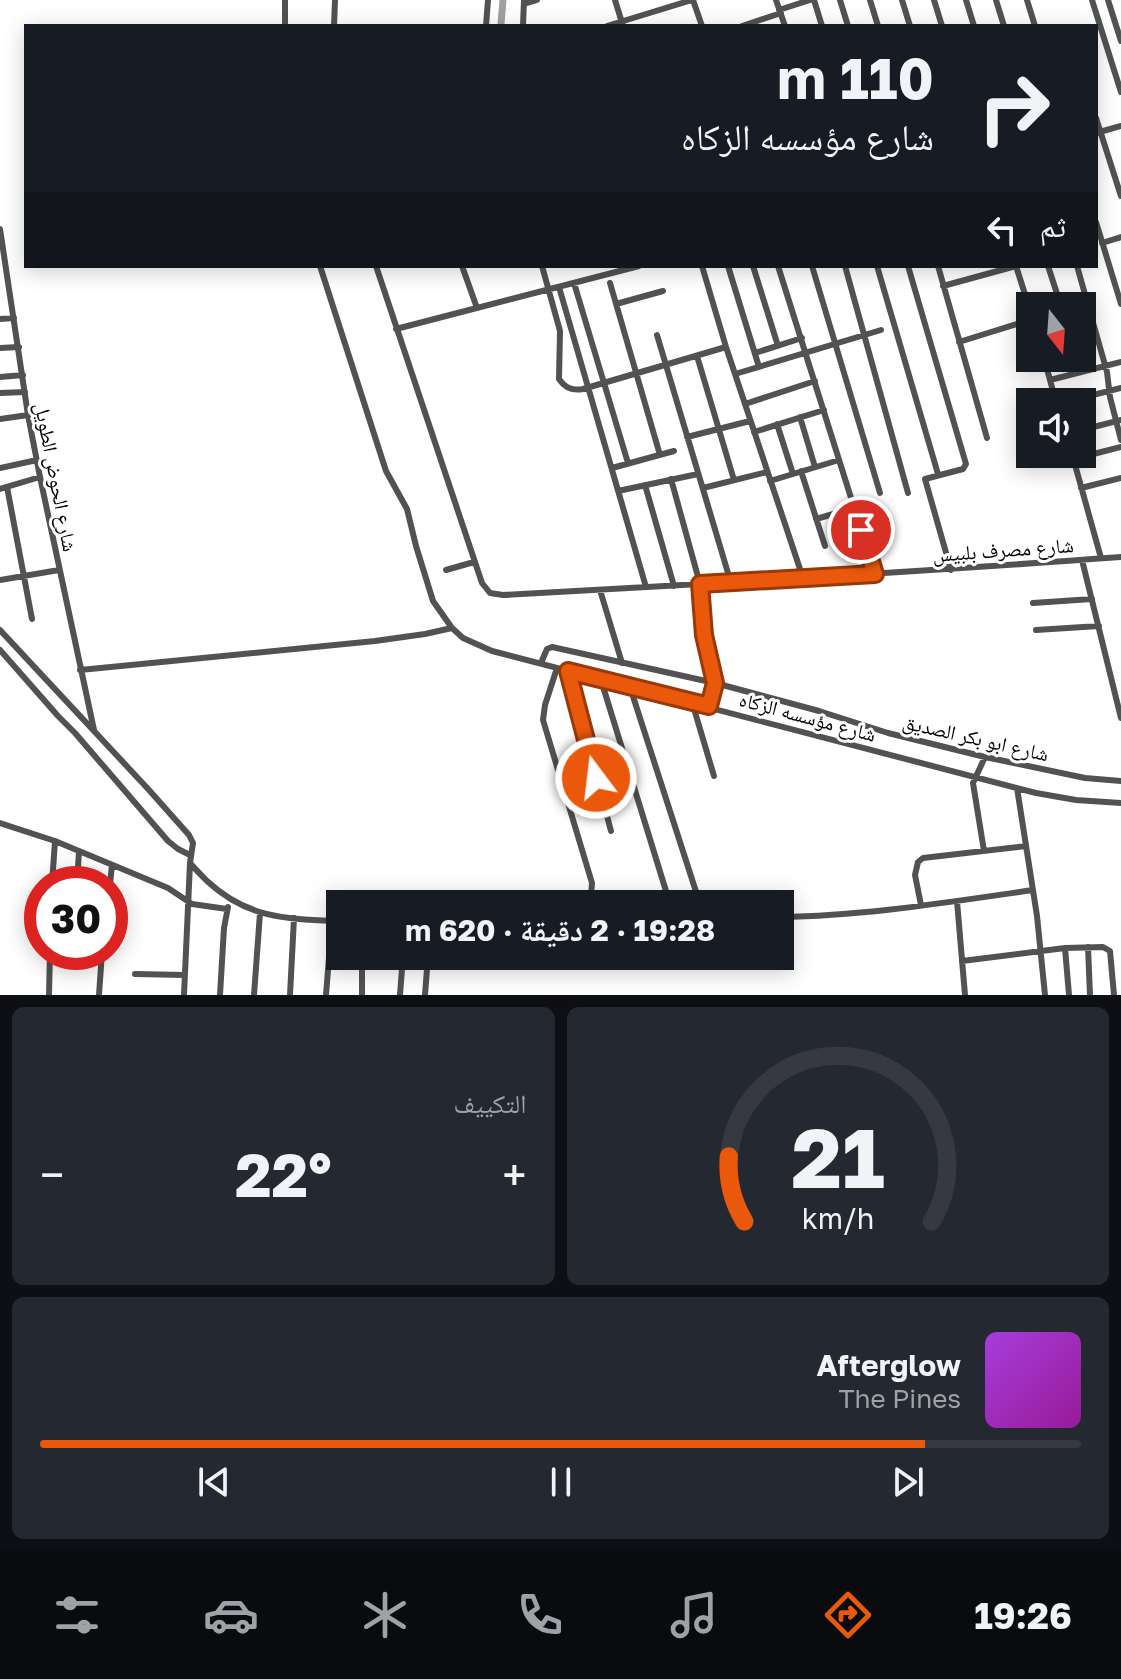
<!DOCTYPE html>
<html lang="ar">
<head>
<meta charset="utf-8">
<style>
	:root { --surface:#171b24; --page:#242831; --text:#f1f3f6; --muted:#9ea1a6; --line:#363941; --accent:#ea580c }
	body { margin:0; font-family:"Golos Text","Noto Naskh Arabic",sans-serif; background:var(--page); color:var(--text); direction:rtl; height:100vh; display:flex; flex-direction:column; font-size:30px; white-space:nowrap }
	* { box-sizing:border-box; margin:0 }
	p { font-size:26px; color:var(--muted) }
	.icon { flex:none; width:44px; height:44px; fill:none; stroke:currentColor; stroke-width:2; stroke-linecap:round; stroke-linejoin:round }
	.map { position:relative; height:995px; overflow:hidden; direction:ltr }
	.sheet { display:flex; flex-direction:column; gap:12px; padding:12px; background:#0d0f14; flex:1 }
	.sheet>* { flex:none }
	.guide { position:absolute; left:24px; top:24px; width:1074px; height:244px; border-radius:0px; box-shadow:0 4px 20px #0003; direction:rtl; background:#171b24; color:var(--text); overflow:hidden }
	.needle { width:52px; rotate:163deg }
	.tools { position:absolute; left:1016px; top:292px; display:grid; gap:16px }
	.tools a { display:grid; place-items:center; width:80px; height:80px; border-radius:0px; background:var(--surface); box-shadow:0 4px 20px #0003; font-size:40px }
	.speed { position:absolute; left:24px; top:866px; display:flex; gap:16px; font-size:40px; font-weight:700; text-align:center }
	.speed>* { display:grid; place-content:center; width:104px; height:104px; border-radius:50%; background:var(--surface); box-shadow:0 4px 20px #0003; line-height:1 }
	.speed .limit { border:12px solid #d22; background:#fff; color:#111 }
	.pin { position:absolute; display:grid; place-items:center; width:68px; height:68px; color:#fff; margin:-34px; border:4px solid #fff; border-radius:50%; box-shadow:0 2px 8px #0007 }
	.me { position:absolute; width:88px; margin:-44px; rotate:345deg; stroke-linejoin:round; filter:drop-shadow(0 0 6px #0008) }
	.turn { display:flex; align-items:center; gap:28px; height:168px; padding:0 32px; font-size:36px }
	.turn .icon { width:104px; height:104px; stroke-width:2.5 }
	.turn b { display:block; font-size:56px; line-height:68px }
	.then { display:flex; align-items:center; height:76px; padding:0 32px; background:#0003; gap:16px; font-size:30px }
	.big { font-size:60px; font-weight:700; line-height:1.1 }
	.sheet .widget { flex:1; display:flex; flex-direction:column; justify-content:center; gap:12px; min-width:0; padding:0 28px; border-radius:12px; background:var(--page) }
	.sheet .dial { align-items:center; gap:0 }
	.dial svg { height:208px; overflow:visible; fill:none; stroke:var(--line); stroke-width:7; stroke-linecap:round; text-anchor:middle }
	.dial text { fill:var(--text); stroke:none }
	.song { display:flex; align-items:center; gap:24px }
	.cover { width:96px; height:96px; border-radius:12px; background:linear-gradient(135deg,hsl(280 70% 55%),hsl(300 70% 35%)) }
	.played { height:8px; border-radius:4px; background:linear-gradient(90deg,var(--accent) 85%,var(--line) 85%) }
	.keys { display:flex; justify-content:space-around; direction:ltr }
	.heat { display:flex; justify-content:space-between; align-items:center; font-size:44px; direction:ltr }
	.sheet .tiles { flex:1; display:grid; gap:12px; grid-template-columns:1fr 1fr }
	.widget:last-child { grid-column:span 2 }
	.trip { position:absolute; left:326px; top:890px; width:468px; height:80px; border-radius:0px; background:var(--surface); box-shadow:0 4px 20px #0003; font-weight:700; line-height:80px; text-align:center; direction:rtl }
	.menu { display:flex; height:128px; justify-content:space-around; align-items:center; background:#090b0e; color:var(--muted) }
	.menu .icon { width:56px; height:56px }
	.menu .selected { color:var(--accent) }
	.menu b { font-size:36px; color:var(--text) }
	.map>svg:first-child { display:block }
</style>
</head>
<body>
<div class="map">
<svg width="1121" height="995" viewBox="0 0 1121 995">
	<rect width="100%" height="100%" fill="#fff"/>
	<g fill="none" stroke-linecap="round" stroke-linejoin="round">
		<path stroke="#a0a0a0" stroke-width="7" d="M 501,24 L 503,0"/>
		<path stroke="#525252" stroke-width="6" d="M 615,0 L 623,26
			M 693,0 L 702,26
			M 776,0 L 785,26
			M 814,0 L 822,26
			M 840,0 L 848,26
			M 870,0 L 878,26
			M 902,0 L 910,26
			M 934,0 L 942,26
			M 966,0 L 974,26
			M 996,0 L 1004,26
			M 1027,0 L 1035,26
			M 1092,0 L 1121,92
			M 1108,0 L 1121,41
			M 524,4 L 537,0
			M 779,10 L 810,0
			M 285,26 L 285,0
			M 334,26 L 335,0
			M 486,26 L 488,0
			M 523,26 L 524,0
			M 607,26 L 692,0
			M 742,26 L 781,13
			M 1096,118 L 1121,196
			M 1096,133 L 1121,126
			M 1096,222 L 1121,304
			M 0,229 L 28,415 L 40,477 L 94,730
			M 1102,243 L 1121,237
			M 320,266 L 386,471 L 407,509 L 416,546 L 433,601 L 452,628 L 463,638 L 492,651 L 1036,793 L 1076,800 L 1121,803
			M 376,266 L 482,583 L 490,593 L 503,595 C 709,584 915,572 1121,557
			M 462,266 L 477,308
			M 542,266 L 560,331 L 559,379 C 565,388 572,391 583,389 L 726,347
			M 702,266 L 726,347 L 803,578
			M 728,266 L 759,367
			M 753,266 L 778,346
			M 778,266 L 875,574
			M 812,266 L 880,493
			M 845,266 L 908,493
			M 877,266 L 938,474
			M 908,266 L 966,464 L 963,469 L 925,479 L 951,570
			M 938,266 L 987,438
			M 1016,266 L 1030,310
			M 1048,266 L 1061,306
			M 1077,266 L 1107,372 L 1110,397 L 1121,440
			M 574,283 L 628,463
			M 610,283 L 660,455
			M 943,286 L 1016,266
			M 559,287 L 646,587
			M 616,304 L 663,291
			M 0,319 L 14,318
			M 396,329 L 639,266
			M 657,335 L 731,583
			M 959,342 L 1030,320
			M 0,348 L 19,347
			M 755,353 L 802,338
			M 697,356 L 734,480
			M 1044,358 L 1056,402
			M 735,374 L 881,330
			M 0,377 L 23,375
			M 1050,380 L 1121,362
			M 0,393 L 25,392
			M 1065,402 L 1121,388
			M 745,404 L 815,381
			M 800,417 L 815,467
			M 0,419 L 28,415
			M 777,424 L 793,474
			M 1082,430 L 1121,420
			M 754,432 L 824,410
			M 687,437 L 750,421
			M 1072,454 L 1101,558
			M 1074,459 L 1121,447
			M 0,468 L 37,460
			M 612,468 L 674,451
			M 801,471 L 825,546
			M 671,479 L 700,584 L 704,635 L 715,683 L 709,706
			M 770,481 L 839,460
			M 645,485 L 674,586
			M 7,487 L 32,619
			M 703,488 L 767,472
			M 1081,488 L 1121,478
			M 0,489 L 40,477
			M 618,491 L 698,474
			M 816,519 L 854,508
			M 1082,560 L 1121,718
			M 446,570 L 474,562
			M 0,580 L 59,570
			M 600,590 L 622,663
			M 1033,603 L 1092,599
			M 0,630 L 149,790 L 189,835 L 193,843 L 190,863 C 195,869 201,875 207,881 C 248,919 287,919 340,921
			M 1036,630 L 1099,626
			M 0,650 L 58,716 L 75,733 L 168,841 L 178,849 L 190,855
			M 541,663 L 547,649 L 552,647 L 715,683 L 819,711 L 888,733 L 985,757 L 1085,778 L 1121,781
			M 557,668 L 545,705 L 543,720 L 592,883 L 591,895 L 589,904
			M 80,670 L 375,641 L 425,634 L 452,628
			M 568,671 L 611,831
			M 601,680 L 670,904
			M 630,687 L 700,904
			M 692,702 L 714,776
			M 1017,788 L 1037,916 L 1045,995
			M 0,823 L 55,841 L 168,888 L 192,904 L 227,909
			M 984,851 L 973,783 L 985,757
			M 52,884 L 55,841
			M 77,884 L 79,851
			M 110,884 L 112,865
			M 957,901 L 965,995
			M 921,905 L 915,875 L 918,862 L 923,858 L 1026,846
			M 780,917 C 864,916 949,902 1033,890
			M 1088,947 L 1090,995
			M 1065,948 L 1069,995
			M 962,961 L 1065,948 L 1103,947 L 1110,951 L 1114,995
			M 135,974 L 185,975
			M 49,995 L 50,952
			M 99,995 L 102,952
			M 184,995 L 190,863
			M 220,995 L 224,928 L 228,907
			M 254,995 L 260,913
			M 290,995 L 294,918
			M 326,995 L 332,920
			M 362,995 L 362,956
			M 400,995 L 403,956
			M 425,995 L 428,956"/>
	</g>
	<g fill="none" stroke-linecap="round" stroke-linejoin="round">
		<defs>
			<path id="route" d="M 596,778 L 568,671 L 709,706 L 715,683 L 704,635 L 700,584 L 875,574 L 861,530"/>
		</defs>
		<use href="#route" stroke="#983908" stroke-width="20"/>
		<use href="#route" stroke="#ea580c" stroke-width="14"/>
	</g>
	<g text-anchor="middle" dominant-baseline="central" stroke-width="6" stroke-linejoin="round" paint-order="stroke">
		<g font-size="20" fill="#000" stroke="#fff">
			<text transform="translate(57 477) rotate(79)">شارع الحوض الطويل</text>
			<text transform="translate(1003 549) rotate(-4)">شارع مصرف بلبيس</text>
			<text transform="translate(808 716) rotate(15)">شارع مؤسسه الزكاه</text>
			<text transform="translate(976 737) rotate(13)">شارع ابو بكر الصديق</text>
		</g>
	</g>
</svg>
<div class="tools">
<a><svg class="needle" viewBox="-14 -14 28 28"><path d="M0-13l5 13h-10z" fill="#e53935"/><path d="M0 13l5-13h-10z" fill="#9ea1a6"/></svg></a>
<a><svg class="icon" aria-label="sound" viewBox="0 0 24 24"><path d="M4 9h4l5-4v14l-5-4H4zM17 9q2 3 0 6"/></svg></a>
</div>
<div class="speed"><div class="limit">30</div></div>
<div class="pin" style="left:861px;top:530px;background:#d93025"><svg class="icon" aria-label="arrive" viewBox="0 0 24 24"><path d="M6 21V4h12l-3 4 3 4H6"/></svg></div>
<svg class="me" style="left:596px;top:778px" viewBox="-20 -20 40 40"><circle r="17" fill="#ea580c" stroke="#fff" stroke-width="3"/><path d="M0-11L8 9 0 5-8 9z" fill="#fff"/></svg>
<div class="trip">19:28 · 2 دقيقة · 620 m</div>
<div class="guide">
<div class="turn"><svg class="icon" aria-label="right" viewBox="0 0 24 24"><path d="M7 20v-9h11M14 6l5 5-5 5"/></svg><div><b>110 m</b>شارع مؤسسه الزكاه</div></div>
<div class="then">ثم<svg class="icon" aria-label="left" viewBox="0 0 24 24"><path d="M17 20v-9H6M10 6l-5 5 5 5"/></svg></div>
</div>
</div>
<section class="sheet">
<div class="tiles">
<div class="widget dial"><svg viewBox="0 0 100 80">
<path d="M14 69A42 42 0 1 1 86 69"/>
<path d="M14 69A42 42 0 0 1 8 44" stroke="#ea580c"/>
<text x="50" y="56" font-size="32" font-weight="700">21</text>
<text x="50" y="72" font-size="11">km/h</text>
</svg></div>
<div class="widget"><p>التكييف</p>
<div class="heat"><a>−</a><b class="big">22°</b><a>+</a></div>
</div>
<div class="widget">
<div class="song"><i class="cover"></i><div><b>Afterglow</b><p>The Pines</p></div></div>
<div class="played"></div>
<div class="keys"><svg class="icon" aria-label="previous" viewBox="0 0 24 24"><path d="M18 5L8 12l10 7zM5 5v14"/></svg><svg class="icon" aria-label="pause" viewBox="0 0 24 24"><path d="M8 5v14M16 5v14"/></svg><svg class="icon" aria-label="next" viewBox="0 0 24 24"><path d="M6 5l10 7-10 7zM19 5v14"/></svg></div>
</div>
</div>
</section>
<nav class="menu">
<b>19:26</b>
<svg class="icon selected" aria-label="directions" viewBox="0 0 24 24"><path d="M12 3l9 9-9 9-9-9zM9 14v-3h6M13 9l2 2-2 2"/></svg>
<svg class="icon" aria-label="music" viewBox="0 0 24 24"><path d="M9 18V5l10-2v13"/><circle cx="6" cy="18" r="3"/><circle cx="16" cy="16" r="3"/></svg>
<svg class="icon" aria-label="phone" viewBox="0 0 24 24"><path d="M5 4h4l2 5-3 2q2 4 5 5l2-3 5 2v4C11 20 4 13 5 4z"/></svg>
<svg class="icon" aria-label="climate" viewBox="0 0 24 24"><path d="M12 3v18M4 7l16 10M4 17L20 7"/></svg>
<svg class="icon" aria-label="car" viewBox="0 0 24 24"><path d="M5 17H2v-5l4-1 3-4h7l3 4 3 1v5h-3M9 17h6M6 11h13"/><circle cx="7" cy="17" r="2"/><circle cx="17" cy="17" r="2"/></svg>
<svg class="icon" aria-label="filters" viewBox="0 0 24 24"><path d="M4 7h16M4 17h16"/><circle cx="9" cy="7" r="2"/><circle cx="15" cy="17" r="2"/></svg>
</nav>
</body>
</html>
